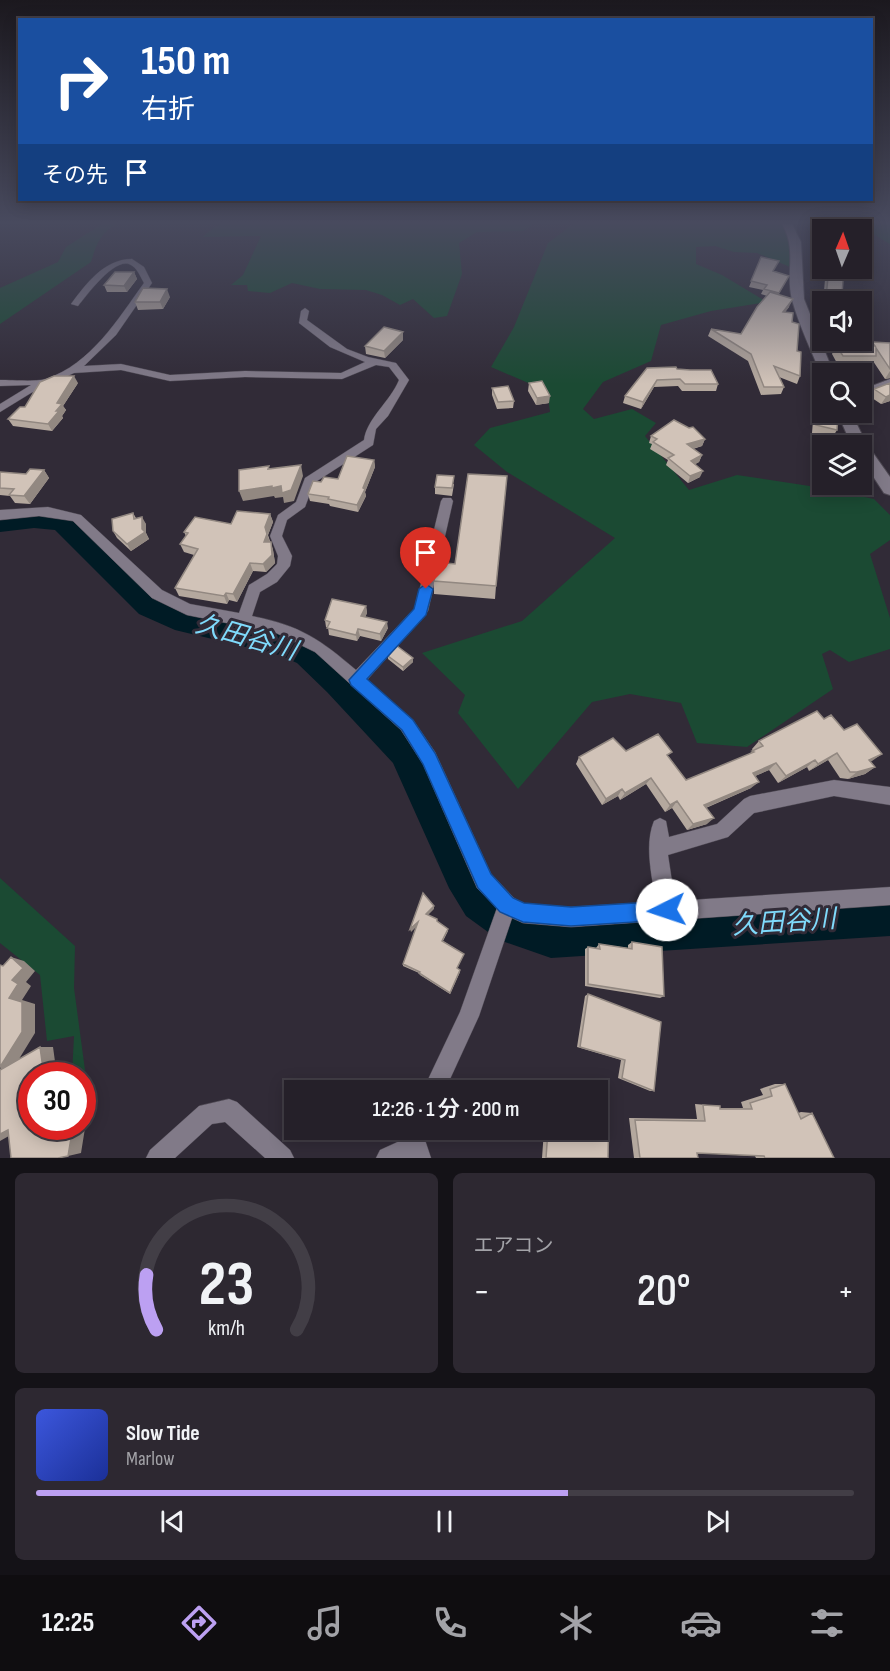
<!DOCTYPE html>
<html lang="ja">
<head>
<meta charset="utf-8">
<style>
	:root { --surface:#252029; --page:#2d2831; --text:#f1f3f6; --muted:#a3a3a8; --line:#423e46; --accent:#bca0f2 }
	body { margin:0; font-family:"Sofia Sans Condensed","Noto Sans JP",sans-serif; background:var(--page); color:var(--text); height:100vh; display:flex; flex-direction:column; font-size:22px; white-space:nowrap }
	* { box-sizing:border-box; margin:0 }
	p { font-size:20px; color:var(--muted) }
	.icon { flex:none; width:33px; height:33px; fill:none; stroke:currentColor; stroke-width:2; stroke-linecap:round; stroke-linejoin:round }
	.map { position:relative; height:1158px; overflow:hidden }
	.panel { display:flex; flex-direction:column; gap:15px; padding:15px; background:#141217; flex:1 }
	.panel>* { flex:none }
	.guide { position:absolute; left:18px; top:18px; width:855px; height:183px; border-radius:0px; box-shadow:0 3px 15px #0003,0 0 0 2px var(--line); background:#1a4fa0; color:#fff; overflow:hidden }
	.needle { width:39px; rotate:2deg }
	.controls { position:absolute; left:812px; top:219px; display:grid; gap:12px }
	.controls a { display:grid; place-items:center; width:60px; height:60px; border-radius:0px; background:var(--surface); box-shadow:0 3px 15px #0003,0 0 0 2px var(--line); font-size:30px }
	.speed { position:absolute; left:18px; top:1062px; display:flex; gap:12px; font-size:30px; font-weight:700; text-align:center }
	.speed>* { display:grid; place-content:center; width:78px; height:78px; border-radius:50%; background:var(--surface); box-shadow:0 3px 15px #0003,0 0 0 2px var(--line); line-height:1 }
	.speed .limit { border:9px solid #d22; background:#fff; color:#111 }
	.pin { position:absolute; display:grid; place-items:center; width:51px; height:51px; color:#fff; margin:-62px -26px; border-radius:50% 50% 50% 0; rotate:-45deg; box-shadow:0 0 6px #0007 }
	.pin .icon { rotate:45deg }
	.me { position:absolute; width:66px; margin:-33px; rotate:266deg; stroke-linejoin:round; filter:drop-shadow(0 0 4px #0008) }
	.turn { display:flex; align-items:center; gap:21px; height:126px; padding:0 24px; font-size:27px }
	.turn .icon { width:78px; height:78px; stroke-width:2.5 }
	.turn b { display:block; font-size:42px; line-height:51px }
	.then { display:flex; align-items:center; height:57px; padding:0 24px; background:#0003; gap:12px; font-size:22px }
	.big { font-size:45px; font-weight:600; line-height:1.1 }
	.panel .widget { flex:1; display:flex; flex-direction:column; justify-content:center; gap:9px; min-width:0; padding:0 21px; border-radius:9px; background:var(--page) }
	.panel .dial { align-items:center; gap:0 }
	.dial svg { height:156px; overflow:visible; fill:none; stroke:var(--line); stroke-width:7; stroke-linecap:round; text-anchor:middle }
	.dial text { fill:var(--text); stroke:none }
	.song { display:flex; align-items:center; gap:18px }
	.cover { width:72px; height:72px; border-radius:9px; background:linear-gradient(135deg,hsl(230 70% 55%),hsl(230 70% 35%)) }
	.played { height:6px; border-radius:3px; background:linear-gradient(90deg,var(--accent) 65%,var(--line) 65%) }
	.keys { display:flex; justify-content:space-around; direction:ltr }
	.heat { display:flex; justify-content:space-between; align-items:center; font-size:33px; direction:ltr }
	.panel .tiles { flex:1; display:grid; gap:15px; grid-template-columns:1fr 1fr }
	.widget:last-child { grid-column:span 2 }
	.trip { position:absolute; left:284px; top:1080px; width:324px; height:60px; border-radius:0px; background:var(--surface); box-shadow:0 3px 15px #0003,0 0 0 2px var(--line); font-weight:600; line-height:60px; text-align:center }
	.tabs { display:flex; height:96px; justify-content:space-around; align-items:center; background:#0f0d10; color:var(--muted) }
	.tabs .icon { width:42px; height:42px }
	.tabs .current { color:var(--accent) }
	.tabs b { font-size:27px; color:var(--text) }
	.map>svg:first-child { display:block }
</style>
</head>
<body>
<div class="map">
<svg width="890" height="1158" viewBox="0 0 890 1158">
	<rect width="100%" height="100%" fill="#312b37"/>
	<path fill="#1b4a33" d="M 105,222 L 122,222 C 102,230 97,242 91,262 L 0,324 L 0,288 L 58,262 L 66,247 Z
		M 224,222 L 537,222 L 523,231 L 477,232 L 459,243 L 462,274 L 447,316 L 434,318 L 413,299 L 400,305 L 382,295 L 366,290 L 320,289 L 292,283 L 270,293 L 248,291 L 247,285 L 231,285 L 243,275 L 261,236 L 203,237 L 213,228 Z
		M 576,222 L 779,222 C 792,238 793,247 790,267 L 757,253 L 734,252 L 715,246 L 696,247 L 696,264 L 722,275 L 767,302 L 711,311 L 661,325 L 651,361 L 603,382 L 583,409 L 594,419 L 632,409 L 656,423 L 645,436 L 689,490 L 737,475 L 816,487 L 874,499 L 890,515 L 890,540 L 870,554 L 890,618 L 890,649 L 849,662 L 830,650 L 822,654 L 833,689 L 747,747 L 697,743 L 681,703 L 630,694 L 592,702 L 518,789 L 458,713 L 465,695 L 422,653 L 522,621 L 615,538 L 507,472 L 474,445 L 490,428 L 550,412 L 547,391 L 491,367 L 514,327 L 548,243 Z
		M 861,222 L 890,222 L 890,244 L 856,224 Z
		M 0,878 L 75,946 L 74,988 L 87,1085 L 83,1085 L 82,1076 L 72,1075 L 74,1036 L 47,1041 L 40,975 L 0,943 Z"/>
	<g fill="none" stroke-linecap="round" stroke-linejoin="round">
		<path fill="#001b25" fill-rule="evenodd" d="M 34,510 L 71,516 L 159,598 L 180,607 L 284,632 L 317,645 L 349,672 L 417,741 L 475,862 L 492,890 L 523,910 L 551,918 L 890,898 L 890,936 L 551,958 L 499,940 L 466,916 L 449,888 L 393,763 L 327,692 L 297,663 L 279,655 L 175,630 L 139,614 L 55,530 L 34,528 L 0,532 L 0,514 Z"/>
		<defs>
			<path id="street" d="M 132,259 L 144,267 L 152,283 L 116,335 L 84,366 L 121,364 L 170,375 L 245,371 L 341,373 L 365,362 L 330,347 L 299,323 L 301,311 L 305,308 L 309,311 L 307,320 L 347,349 L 368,357 L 396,363 L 409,380 L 388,416 L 376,429 L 373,445 L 314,483 L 305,507 L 287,520 L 282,536 L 292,556 L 290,566 L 277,582 L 260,592 L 252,616 C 299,625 320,639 356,670 L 415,608 L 441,501 L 443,498 L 451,498 L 453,501 L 428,611 L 367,680 L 413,720 L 435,752 L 491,874 L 514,898 L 524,904 L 571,907 L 656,902 C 652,877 644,845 654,821 L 660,818 L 666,821 L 669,837 L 717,824 L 744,799 L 750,796 L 834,780 L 890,787 L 890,805 L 834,796 L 754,813 L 728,837 L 668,855 L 675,901 L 890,887 L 890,905 L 571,927 L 523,923 L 512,918 L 479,1016 L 445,1090 L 423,1090 L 460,1012 L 497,908 L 477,888 L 423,764 L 401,730 L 315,652 L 276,633 L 187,615 L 152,598 L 73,521 L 39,516 L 0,520 L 0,510 L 48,507 L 81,515 L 162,590 L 190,604 L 239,613 L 249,585 L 267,574 L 277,564 L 278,556 L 270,536 L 278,515 L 296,502 L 305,478 L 364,440 C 367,418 390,402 399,380 L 389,367 L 376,365 L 342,379 L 245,377 L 170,381 L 121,370 L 74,373 L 31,393 L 0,412 L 0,404 L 31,385 L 0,386 L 0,380 C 12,380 36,382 46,379 C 91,364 118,319 144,283 C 140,276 137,267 129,264 C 113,259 87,295 78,306 L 71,304 C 86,284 104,259 132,259 Z
				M 890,379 L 890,386 L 861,397 L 861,390 Z
				M 229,1099 L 237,1102 L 290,1150 L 294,1158 L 265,1158 L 225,1122 L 212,1124 L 175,1158 L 146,1158 L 150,1150 L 199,1106 Z
				M 404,1130 L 426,1130 L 425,1140 L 431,1158 L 376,1158 L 380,1150 L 402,1140 Z"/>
			<path id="secondary" d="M 781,222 L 791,222 L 801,242 L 804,299 L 834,374 L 821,374 C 811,350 799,325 792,300 C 785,271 798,250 781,222 Z
				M 837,412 L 851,412 L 866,443 L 890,477 L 890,495 L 884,493 L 861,458 L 861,446 L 852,446 Z"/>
		</defs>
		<use href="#street" stroke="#4e4953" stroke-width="1"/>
		<use href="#secondary" stroke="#4e4953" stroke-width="2"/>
		<use href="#street" fill="#817a88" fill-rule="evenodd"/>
		<use href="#secondary" fill="#817a88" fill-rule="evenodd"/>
	</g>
	<path fill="#b4a89e" d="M 761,257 L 774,271 L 789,276 L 778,295 L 789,307 L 785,312 L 792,322 L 800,376 L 797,384 L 779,377 L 784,387 L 781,394 L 761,395 L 748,361 L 708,336 L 711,329 L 741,334 L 767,296 L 761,294 L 763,290 L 749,287 Z
		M 826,268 L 844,268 L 842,294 L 845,302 L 823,302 Z
		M 134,272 L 137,279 L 127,292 L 107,292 L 104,285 Z
		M 170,297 L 163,309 L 138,310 L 135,302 Z
		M 403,340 L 385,358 L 366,354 L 365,346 Z
		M 872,342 L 890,343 L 890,378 L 885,379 L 873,361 L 871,365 L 838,365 L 832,354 L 836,345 L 870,346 Z
		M 677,369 L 718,384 L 716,391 L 682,391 L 678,386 L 654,387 L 641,409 L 623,403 L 625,396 Z
		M 78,383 L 63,406 L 66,410 L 62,416 L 63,418 L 52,431 L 13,426 L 8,419 L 25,407 Z
		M 529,383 L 549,403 L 536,405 L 528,391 Z
		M 890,383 L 890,401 L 881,404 L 869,396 L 874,389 Z
		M 492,388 L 514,401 L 513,408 L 497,409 L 492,395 Z
		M 821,411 L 837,430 L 832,438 L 812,433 L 813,421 L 818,413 L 820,413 Z
		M 651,436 L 705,439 L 702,446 L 693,449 L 702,455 L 699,462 L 695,464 L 700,477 L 688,483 L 666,465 L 668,460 L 650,449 L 652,444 L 649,443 Z
		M 374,460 L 375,467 L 365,492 L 366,496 L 358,512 L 330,506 L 329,504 L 310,501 L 308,494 Z
		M 44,470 L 49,478 L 30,504 L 15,503 L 10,496 L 0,495 L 0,472 L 26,474 Z
		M 454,484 L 452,496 L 435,494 L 435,487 Z
		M 133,513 L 136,518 L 146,524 L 146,533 L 149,539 L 131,551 L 117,538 L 113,531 Z
		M 270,514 L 273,522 L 268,535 L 273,550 L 275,563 L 266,572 L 253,571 L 237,602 L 229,600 L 227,604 L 179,596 L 175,588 L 194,555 L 184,552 L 180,544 L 186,536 L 184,532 L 231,524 Z
		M 455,564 L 496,586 L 495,599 L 434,594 L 434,581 Z
		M 366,606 L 367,613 L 365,617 L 388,628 L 381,641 L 360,636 L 357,641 L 329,635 L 328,627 L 326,627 L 325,620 Z
		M 388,656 L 413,658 L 413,662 L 403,671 L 388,659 Z
		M 824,719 L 871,762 L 875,767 L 865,774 L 848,779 L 840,778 L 828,760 L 809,771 L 807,767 L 778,783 L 769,770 L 755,776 L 751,788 L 706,808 L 707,824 L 687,830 L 672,808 L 665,812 L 646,784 L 620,800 L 618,796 L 602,805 L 576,764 L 579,757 L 626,751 L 669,757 L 686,780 L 749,754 L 753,751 L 752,749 L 759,741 Z
		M 434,909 L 428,915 L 448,931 L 443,941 L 464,954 L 457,969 L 460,970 L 460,972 L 450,994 L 420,975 L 419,973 L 403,966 L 403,964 L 416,927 L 411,932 Z
		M 632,942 L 664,996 L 660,998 L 585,986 L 585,949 L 588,947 L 596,948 L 599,944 L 628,948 L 628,945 Z
		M 588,994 L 654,1091 L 650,1091 L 618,1078 L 621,1060 L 577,1047 L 585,996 Z
		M 775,1084 L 785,1084 L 798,1113 L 801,1112 L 812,1113 L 834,1158 L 756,1158 L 755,1156 L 697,1153 L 698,1158 L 634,1158 L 629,1118 L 697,1119 L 695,1104 L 720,1106 L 720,1108 L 743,1108 L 741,1102 L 763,1095 L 760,1089 Z
		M 544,1130 L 597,1130 L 608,1158 L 542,1158 Z"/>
	<path fill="#928881" d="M 134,272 L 137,279 L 127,292 L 124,286 Z
		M 167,289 L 170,297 L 163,309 L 160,302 Z
		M 793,299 L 789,307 L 780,319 L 783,312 Z
		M 403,332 L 403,340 L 385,358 L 384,351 Z
		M 890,371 L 890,378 L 885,379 Z
		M 74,376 L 78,383 L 63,406 L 66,410 L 62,416 L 63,418 L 52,431 L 48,424 L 56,411 L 57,403 Z
		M 657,380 L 654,387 L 641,409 L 643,402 Z
		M 890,395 L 890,401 L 881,404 L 886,397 Z
		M 550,396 L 549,403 L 536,405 L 537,398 Z
		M 705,439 L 702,446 L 684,451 L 687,444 Z
		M 702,455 L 699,462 L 689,468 L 691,461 Z
		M 374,460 L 375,467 L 365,492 L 366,496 L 358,512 L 357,505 Z
		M 301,465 L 303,476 L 294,501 L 284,503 L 283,497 L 275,498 L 274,496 L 243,501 L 239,491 L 272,486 Z
		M 44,470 L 49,478 L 30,504 L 24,496 Z
		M 703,471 L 700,477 L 688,483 L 690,476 Z
		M 270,514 L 273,522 L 268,535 L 265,527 Z
		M 142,517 L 146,524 L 146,533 L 149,539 L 131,551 L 127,544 L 142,529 Z
		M 267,534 L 270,542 L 264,542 Z
		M 271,542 L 273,550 L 275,563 L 266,572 L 263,564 Z
		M 250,563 L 253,571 L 237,602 L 233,594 Z
		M 226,593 L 229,600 L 227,604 L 224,596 Z
		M 366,606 L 367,613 L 363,623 L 361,616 Z
		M 387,622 L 388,628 L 381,641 L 380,634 Z
		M 358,629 L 360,636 L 357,641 L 356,635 Z
		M 413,658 L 413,662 L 403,671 L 403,667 Z
		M 837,753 L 828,760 L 809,771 L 818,764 Z
		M 882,754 L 872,761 L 859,767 L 869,760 Z
		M 815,760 L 807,767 L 778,783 L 786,776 Z
		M 776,763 L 769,770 L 746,780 L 753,773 Z
		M 875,767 L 865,774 L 848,779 L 857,772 Z
		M 651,778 L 646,784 L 620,800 L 625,793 Z
		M 759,782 L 751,788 L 698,811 L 704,805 Z
		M 622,789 L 618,796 L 602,805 L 606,799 Z
		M 677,801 L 672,808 L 665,812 L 670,805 Z
		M 714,818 L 707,824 L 687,830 L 693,824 Z
		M 434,906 L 434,909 L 426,917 L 426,914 Z
		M 418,922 L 418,925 L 411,932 L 410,929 Z
		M 11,957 L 24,961 L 35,971 L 26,982 L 31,986 L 22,1000 L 35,1004 L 35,1033 L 11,1072 L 0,1072 L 9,998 L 12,980 Z
		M 40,1047 L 53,1047 L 57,1076 L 44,1076 Z
		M 91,1091 L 81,1153 L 68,1156 L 73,1126 L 82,1126 L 82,1092 Z
		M 23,1128 L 0,1141 L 0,1134 L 8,1130 Z"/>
	<path fill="#d1c3b8" stroke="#928881" stroke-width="1.5" d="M 761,257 L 779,261 L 773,271 L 789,276 L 779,293 L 764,289 L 767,285 L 751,281 Z
		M 829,268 L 844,268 L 842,294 L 845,302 L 828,302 L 826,297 Z
		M 115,272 L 134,272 L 124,286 L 104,285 Z
		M 143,288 L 167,289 L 160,302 L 135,302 Z
		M 770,292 L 793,299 L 783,312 L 793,313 L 792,322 L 799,324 L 797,351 L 801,352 L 800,376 L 774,366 L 784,387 L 764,387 L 751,354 L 711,329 L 741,334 L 757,307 Z
		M 384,327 L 403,332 L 384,351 L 365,346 Z
		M 872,342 L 890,343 L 890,369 L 876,348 L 876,356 L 843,356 L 836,345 L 875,346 Z
		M 676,367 L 677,369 L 690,370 L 711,370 L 718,384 L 685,384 L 680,379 L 657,380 L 643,402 L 625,396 L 647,368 Z
		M 54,376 L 74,376 L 57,403 L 62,404 L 56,411 L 59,411 L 48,424 L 8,419 L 20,407 L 25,407 L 40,382 Z
		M 542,381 L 550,396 L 537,398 L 529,383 Z
		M 890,383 L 890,395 L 886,397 L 874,389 Z
		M 508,386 L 514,401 L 498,402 L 492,388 Z
		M 821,411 L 822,412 L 827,412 L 838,415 L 837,430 L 816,425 L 818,413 L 821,414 Z
		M 674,420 L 689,428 L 693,427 L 705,439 L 687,444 L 702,455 L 691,461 L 703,471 L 690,476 L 668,458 L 674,455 L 653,442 L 657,439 L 651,436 Z
		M 347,456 L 374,460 L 363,488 L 365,489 L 357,505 L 328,499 L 329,497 L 308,494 L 313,481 L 321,482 L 324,477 L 338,479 Z
		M 301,465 L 291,490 L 282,493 L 281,486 L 272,488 L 272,486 L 239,491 L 239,470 L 269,466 L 268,469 Z
		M 30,469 L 44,470 L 24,496 L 9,495 L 14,489 L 0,488 L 0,472 L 26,474 Z
		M 468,474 L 507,476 L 496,586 L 434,581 L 438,562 L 455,564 Z
		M 437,475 L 454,476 L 452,488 L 435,487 Z
		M 237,511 L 270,514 L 265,527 L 267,534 L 264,542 L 271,542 L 272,555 L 263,564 L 250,563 L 233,594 L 226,593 L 224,596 L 175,588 L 198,549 L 180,544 L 188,533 L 184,532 L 195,517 L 231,524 Z
		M 133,513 L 134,519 L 142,517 L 142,529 L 145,532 L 127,544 L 113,531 L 112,519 Z
		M 332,599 L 366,606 L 361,616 L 387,622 L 380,634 L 358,629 L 356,635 L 327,628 L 330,622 L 325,620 Z
		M 397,646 L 413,658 L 403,667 L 388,656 Z
		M 817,711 L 824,719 L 831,715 L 844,730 L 857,724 L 882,754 L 869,760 L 875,767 L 857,772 L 850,772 L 837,753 L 818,764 L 815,760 L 786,776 L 776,763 L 753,773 L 759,782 L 704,805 L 714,818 L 693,824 L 677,801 L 670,805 L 651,778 L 625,793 L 622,789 L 606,799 L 579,757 L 613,738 L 626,751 L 658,734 L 672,752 L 667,755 L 686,780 L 754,752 L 752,751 L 763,746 L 759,741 Z
		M 423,893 L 434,906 L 426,914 L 437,919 L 437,921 L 448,929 L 442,941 L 464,954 L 457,968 L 460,970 L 450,993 L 419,973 L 420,972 L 403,964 L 418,922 L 410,929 Z
		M 632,942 L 662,947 L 664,996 L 588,984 L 588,947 L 600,949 L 599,944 L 632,949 Z
		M 11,957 L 23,968 L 12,980 L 18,984 L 9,998 L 22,1002 L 22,1032 L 0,1067 L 0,965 L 3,966 Z
		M 588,994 L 661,1022 L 654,1091 L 622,1078 L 625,1060 L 580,1047 Z
		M 40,1047 L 44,1076 L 32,1076 L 32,1126 L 73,1126 L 68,1156 L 58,1158 L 11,1158 L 8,1130 L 0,1134 L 0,1070 Z
		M 785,1084 L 801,1119 L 812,1113 L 834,1158 L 765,1158 L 764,1156 L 697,1153 L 698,1158 L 640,1158 L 635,1120 L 705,1121 L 703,1105 L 720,1106 L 720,1109 L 752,1109 L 750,1103 L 772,1096 L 770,1089 Z
		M 597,1111 L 609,1114 L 608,1158 L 546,1158 L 548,1130 L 597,1130 Z"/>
	<linearGradient id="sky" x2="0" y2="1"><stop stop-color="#1b181e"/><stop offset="0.58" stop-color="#484a5e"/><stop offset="1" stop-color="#484a5e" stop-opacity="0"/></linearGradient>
	<rect width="890" height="384" fill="url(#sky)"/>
	<path fill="#1a73e8" stroke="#114b97" stroke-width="1.5" d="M 426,584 L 433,589 L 426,615 L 367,679 L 413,720 L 435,753 L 491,874 L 513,898 L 524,903 L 571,907 L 667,901 L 674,904 L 677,910 L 674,917 L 667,920 L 571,926 L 523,922 L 500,912 L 478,888 L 423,764 L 402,730 L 351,685 L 349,680 L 414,609 L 419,589 Z"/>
	<g text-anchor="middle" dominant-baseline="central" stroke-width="6" stroke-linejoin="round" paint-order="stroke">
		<g font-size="26" font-style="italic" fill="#7fdafb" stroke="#312b37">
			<text transform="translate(246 638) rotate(16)">久田谷川</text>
			<text transform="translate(784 923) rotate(-4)">久田谷川</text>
		</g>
	</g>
</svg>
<div class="controls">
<a><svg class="needle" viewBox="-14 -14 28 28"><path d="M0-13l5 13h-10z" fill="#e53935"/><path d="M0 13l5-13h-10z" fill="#a3a3a8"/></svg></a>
<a><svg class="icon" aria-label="sound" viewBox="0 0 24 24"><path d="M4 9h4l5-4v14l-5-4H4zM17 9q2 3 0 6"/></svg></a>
<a><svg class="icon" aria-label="search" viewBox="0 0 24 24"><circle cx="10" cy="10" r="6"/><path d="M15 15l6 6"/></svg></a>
<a><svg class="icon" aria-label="layers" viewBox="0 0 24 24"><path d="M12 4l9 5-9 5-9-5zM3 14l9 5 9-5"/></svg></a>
</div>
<div class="speed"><div class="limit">30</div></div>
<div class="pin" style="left:426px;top:589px;background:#d93025"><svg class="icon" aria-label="arrive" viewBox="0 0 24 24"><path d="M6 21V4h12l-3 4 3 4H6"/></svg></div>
<svg class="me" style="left:667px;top:910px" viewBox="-20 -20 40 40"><circle r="19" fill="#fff"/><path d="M0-13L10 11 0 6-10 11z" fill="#1a73e8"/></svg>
<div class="trip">12:26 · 1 分 · 200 m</div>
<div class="guide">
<div class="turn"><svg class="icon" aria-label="right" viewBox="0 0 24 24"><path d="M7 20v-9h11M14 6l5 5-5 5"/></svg><div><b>150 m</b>右折</div></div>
<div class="then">その先<svg class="icon" aria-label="arrive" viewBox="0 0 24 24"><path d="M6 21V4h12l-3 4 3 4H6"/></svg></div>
</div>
</div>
<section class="panel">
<div class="tiles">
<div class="widget dial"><svg viewBox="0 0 100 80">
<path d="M14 69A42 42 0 1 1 86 69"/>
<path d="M14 69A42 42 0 0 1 9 41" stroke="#bca0f2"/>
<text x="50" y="56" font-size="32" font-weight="700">23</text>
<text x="50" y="72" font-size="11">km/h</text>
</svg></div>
<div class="widget"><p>エアコン</p>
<div class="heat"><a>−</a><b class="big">20°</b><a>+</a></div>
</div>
<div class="widget">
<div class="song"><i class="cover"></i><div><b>Slow Tide</b><p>Marlow</p></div></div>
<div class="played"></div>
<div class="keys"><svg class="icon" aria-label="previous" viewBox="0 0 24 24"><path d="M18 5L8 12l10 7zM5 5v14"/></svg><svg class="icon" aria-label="pause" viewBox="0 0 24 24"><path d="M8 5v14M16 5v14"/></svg><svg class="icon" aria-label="next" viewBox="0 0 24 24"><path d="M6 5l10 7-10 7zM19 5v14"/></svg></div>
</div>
</div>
</section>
<nav class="tabs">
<b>12:25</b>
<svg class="icon current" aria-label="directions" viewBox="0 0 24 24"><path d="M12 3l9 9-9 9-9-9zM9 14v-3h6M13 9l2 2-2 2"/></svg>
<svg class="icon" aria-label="music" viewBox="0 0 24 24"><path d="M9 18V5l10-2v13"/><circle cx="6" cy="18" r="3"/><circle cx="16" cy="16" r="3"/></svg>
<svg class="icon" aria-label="phone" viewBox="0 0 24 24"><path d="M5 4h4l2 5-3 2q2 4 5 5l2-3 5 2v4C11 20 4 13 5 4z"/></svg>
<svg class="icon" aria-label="climate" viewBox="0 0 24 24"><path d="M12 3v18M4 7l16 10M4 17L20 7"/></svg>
<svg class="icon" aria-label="car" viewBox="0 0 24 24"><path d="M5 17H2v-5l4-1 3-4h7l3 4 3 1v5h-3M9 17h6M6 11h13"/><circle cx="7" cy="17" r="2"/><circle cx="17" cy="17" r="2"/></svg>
<svg class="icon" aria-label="filters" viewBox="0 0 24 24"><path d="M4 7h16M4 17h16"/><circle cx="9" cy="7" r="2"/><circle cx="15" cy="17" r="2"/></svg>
</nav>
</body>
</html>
